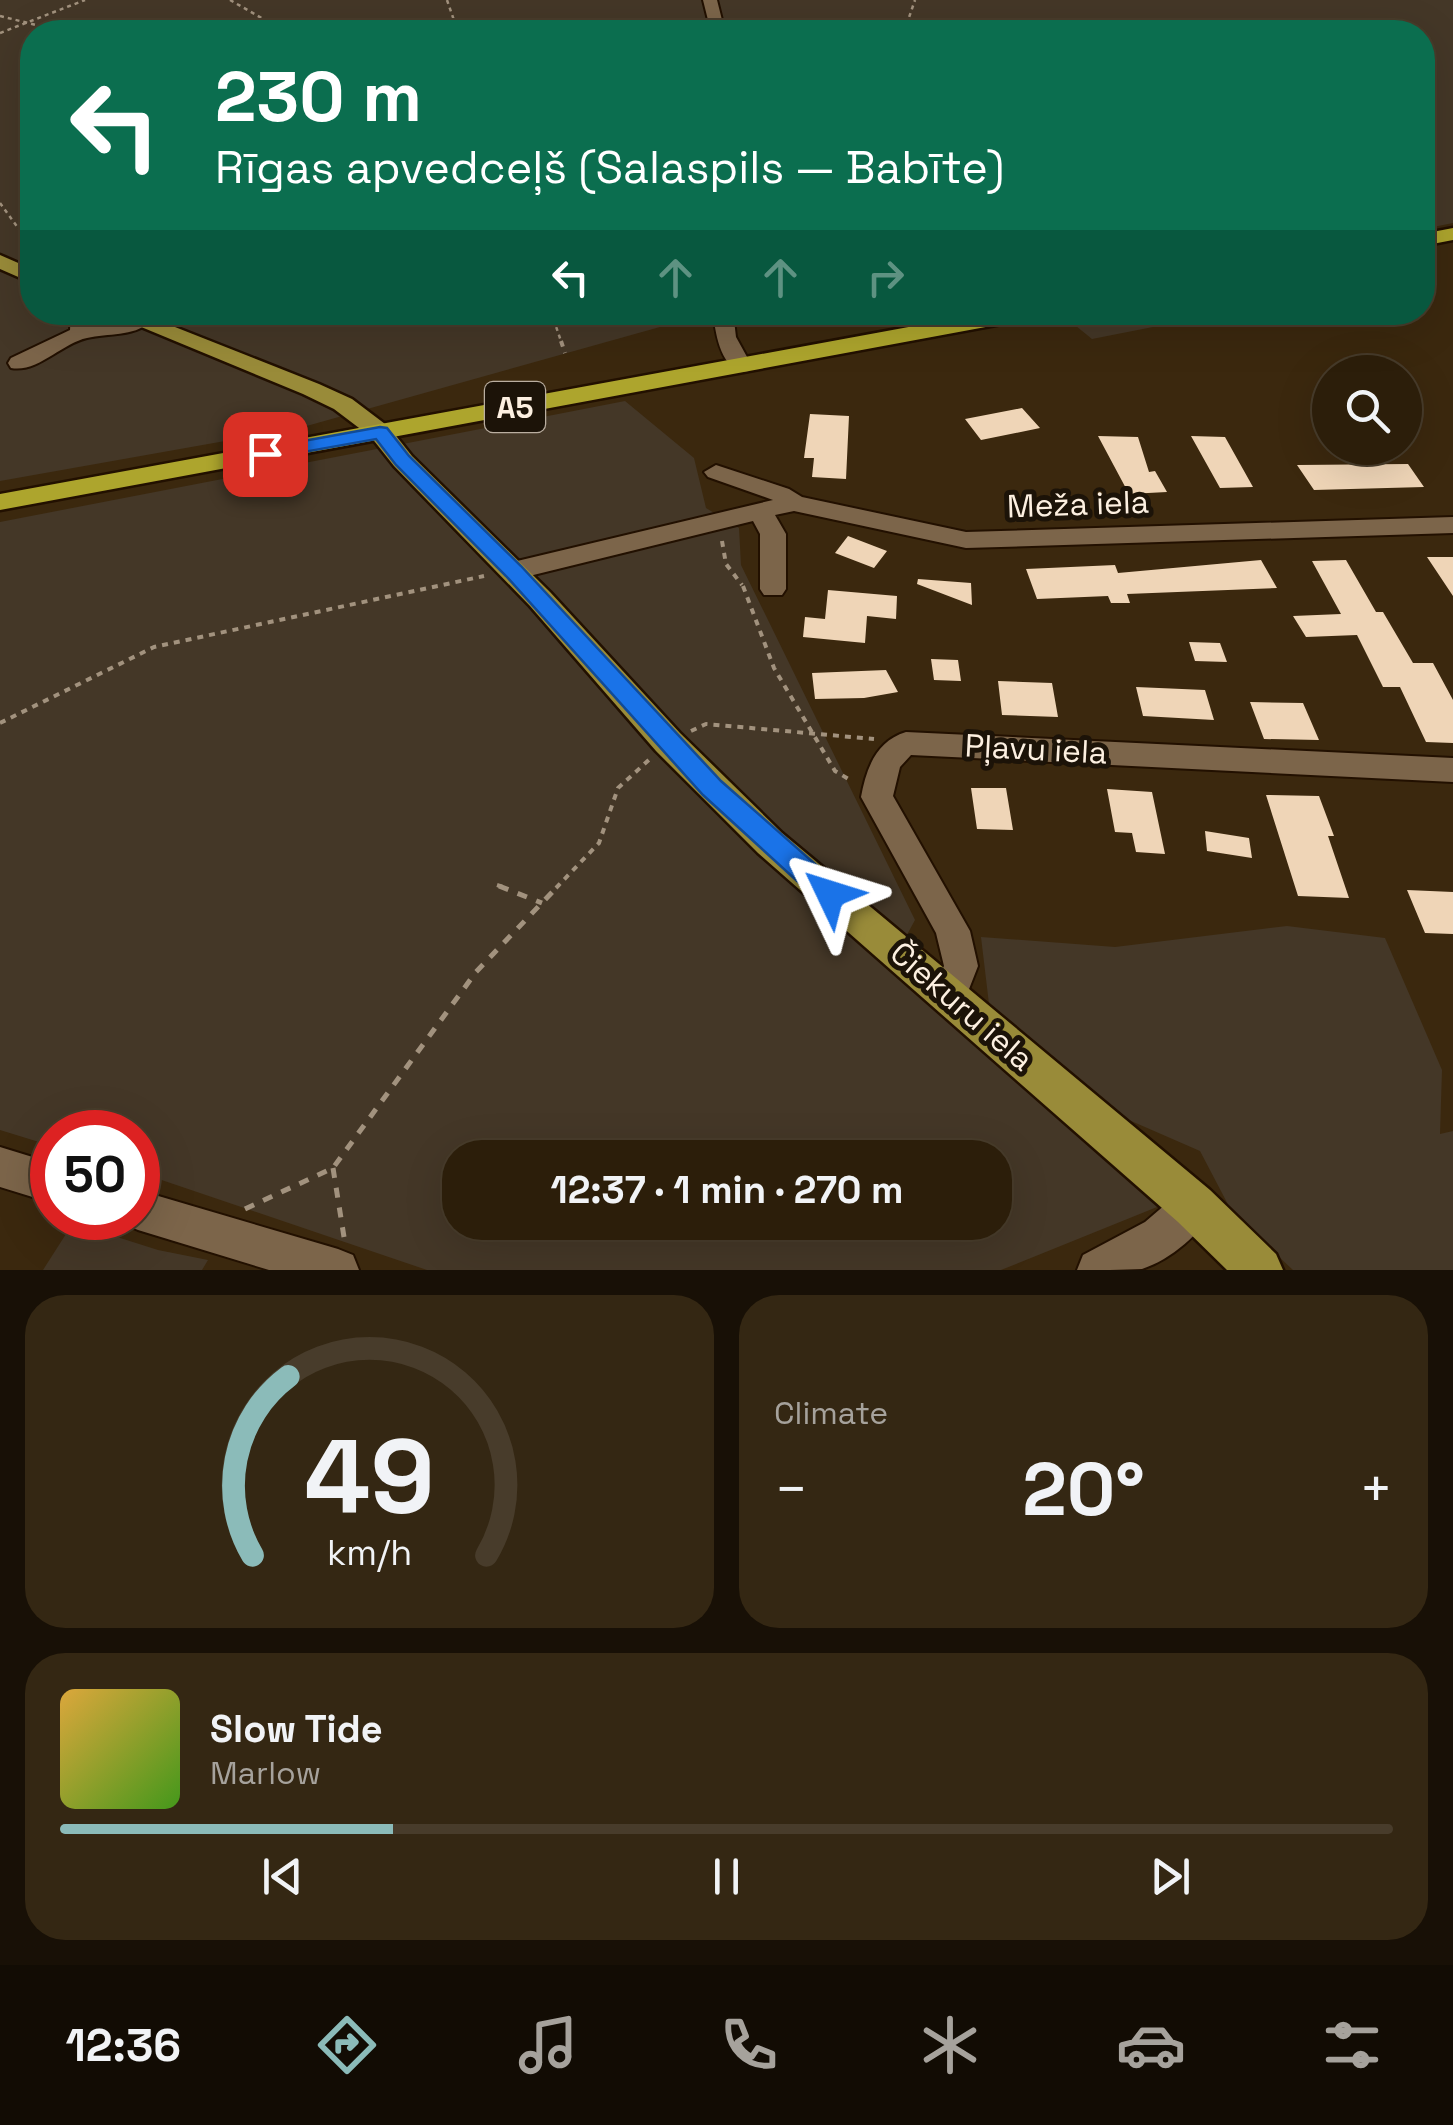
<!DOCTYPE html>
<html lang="en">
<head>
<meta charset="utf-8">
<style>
	:root { --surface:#2c1e0a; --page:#342713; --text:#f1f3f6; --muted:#a6a29c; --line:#483c2b; --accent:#8bbbb9 }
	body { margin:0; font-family:"Space Grotesk",sans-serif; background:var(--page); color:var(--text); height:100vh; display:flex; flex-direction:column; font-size:38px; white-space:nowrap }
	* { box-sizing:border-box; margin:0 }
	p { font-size:32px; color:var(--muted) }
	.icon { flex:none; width:55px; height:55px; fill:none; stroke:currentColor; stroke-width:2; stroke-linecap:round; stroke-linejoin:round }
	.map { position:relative; height:1270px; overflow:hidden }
	.panel { display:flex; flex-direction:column; gap:25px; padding:25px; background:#181006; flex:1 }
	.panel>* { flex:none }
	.hud { position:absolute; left:20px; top:20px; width:1415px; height:305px; border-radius:40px; box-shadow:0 10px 40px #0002,0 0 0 2px var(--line); background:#0b6e4f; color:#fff; overflow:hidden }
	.fabs { position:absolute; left:1312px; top:355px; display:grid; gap:20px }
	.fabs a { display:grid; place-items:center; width:110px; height:110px; border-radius:50%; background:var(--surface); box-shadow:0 10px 40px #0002,0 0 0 2px var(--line); font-size:50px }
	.speed { position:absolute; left:30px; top:1110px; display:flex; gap:20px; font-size:50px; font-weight:700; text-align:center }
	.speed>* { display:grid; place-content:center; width:130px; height:130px; border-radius:50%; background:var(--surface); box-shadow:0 10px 40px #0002,0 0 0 2px var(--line); line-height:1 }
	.speed .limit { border:15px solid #d22; background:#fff; color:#111 }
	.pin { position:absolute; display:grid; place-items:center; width:85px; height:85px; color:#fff; margin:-42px; border-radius:20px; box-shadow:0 5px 15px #0006 }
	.me { position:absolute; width:110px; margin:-55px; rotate:311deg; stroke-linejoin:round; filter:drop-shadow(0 0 8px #0008) }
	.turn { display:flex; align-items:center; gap:35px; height:210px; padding:0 30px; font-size:45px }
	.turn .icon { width:130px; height:130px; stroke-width:2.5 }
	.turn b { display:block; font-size:70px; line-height:85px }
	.lanes { display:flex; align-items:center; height:95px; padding:0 30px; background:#0003; justify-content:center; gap:50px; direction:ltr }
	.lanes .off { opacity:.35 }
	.big { font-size:75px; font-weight:600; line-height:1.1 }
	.panel .tile { flex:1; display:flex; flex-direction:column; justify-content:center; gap:15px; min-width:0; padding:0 35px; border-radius:40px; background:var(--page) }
	.panel .dial { align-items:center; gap:0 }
	.dial svg { height:260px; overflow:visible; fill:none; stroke:var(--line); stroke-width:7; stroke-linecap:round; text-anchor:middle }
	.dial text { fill:var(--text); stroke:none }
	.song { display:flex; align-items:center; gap:30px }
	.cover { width:120px; height:120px; border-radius:15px; background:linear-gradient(135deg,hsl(40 70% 55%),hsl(100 70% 35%)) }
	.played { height:10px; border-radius:5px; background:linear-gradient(90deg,var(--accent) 25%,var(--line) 25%) }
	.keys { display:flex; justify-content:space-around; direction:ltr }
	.heat { display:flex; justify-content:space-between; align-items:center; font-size:55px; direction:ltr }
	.panel .tiles { flex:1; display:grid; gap:25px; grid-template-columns:1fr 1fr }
	.tile:last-child { grid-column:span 2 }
	.trip { position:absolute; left:442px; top:1140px; width:570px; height:100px; border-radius:40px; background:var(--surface); box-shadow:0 10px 40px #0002,0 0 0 2px var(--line); font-weight:600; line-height:100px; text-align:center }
	.tabs { display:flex; height:160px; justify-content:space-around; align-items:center; background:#120c04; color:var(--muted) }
	.tabs .icon { width:70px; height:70px }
	.tabs .active { color:var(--accent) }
	.tabs b { font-size:45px; color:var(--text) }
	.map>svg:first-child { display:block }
</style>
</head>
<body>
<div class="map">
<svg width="1453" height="1270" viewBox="0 0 1453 1270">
	<rect width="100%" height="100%" fill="#3b280e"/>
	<path fill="#443727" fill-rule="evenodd" d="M 0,0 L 1453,0 L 1453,223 L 1423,229 L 1422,32 L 32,32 L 32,312 L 710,313 L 303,427 L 0,481 Z
		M 1146,312 L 1224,312 L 1224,313 L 1092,339 L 1076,326 Z
		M 625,401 L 694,458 L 706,508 L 739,528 L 741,565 L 915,920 L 891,964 L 1162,1205 L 1001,1270 L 427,1270 L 138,1172 L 138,1132 L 52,1132 L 52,1146 L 0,1130 L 0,522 ZM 460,1158 L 995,1158 L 995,1222 L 460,1222 Z
		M 1287,926 L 1385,938 L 1442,1070 L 1440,1134 L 1453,1131 L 1453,1270 L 1293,1270 L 1233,1214 L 1200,1151 L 1122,1117 L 989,1004 L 981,937 L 1115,947 Z
		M 73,1223 L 158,1250 L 208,1260 L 202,1270 L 43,1270 Z"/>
	<path fill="#efd5b7" d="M 1022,408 L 1040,428 L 981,440 L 965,419 Z
		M 810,414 L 849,416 L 846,479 L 812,477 L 814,458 L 804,458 Z
		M 1098,436 L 1138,437 L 1149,472 L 1155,471 L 1167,492 L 1129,494 Z
		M 1191,436 L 1225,437 L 1253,487 L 1220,488 Z
		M 1408,464 L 1424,487 L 1314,490 L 1297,465 Z
		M 848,536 L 887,551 L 874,568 L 835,553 Z
		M 1427,557 L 1453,557 L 1453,596 Z
		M 1261,560 L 1277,588 L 1127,594 L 1130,603 L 1111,603 L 1108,596 L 1037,599 L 1026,569 L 1115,565 L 1118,573 Z
		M 1346,560 L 1376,612 L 1383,612 L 1413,663 L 1433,663 L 1453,700 L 1453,743 L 1426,742 L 1400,687 L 1383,687 L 1357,635 L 1306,637 L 1293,616 L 1341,614 L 1312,561 Z
		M 918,579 L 971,583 L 972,605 L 917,584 Z
		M 828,590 L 897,596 L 896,619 L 867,616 L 865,643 L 803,637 L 805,617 L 825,619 Z
		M 1189,642 L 1220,643 L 1227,662 L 1195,661 Z
		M 931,659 L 958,660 L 961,681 L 934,680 Z
		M 886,670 L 898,692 L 864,698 L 815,699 L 812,673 Z
		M 998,681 L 1052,683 L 1058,717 L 1002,715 Z
		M 1136,687 L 1205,690 L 1214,720 L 1143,716 Z
		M 1250,702 L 1303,703 L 1319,740 L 1264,739 Z
		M 971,788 L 1006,788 L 1013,830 L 977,829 Z
		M 1107,789 L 1152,792 L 1165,854 L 1136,852 L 1132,833 L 1115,832 Z
		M 1266,795 L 1319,796 L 1334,836 L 1328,836 L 1349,898 L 1298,896 Z
		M 1205,831 L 1249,838 L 1252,858 L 1207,851 Z
		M 1407,890 L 1453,892 L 1453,934 L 1425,933 Z"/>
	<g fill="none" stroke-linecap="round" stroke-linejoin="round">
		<defs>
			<path id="minor" d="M 703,0 L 717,0 L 725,32 L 711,32 Z
				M 71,312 L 91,312 L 89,326 L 140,316 L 150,322 C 133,337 108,333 87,338 C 62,343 38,373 11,368 L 8,363 L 11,358 L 70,330 Z
				M 713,312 L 733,312 L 736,337 L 752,366 L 749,371 L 741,372 C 720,365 715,332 713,312 Z
				M 716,465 L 789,489 L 802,497 L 966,532 L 1453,517 L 1453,533 L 966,548 L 794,511 L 775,515 L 786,534 L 786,589 L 782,595 L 764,595 L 760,589 L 760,534 L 753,521 L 513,580 L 500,571 L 513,562 L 773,500 L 708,477 L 704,472 Z
				M 906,732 L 1453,758 L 1453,782 L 911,755 L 900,767 L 893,796 L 970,931 L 978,966 L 962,1007 L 949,1012 L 936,1007 L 931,996 L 944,966 L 936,933 L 861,797 C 866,769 876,741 906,732 Z
				M 0,1147 L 52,1163 L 52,1203 L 0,1187 Z
				M 1194,1186 L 1208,1192 L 1214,1206 C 1203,1233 1170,1260 1142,1269 C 1124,1270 1096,1270 1077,1270 L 1083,1255 L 1145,1222 L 1180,1192 Z
				M 138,1190 L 338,1249 L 353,1255 L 359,1270 L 269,1270 L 138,1230 L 124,1224 L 121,1218 L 138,1218 Z"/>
			<path id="major" d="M 0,255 L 32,269 L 32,283 L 0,269 Z
				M 105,312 L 137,312 L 319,384 L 352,399 L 389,427 L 412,456 L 550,592 L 680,733 L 782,833 L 1210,1190 L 1276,1254 L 1283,1270 L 1227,1270 L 1178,1222 L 758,853 L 656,751 L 530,606 L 394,466 L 371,437 L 334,409 L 303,394 Z"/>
			<path id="highway" d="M 1453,228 L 1453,240 L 1422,246 L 1422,234 Z
				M 990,312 L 1040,312 L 1029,319 L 0,510 L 0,494 Z"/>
		</defs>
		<use href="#minor" stroke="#221000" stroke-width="4"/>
		<use href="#major" stroke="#221000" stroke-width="5"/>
		<use href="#highway" stroke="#221000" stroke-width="5"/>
		<path stroke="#a2927e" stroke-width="2.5" stroke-dasharray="4 4" stroke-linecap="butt" d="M 230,0 L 286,32
			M 447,0 L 458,32
			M 0,16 L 64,32
			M 904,32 L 915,0
			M 0,33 L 85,0
			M 0,203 L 32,247
			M 551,312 L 562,344"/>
		<path stroke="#a2927e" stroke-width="4" stroke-dasharray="6 6" stroke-linecap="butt" d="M 561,341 L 565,353
			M 722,541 L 726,564 L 742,585
			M 743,586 L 774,668 L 835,771 L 852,781
			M 0,723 L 154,647 L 484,576
			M 691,731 L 706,724 L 874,739
			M 497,885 L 506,888
			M 556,888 L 599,843 L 618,788 L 651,758"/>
		<path stroke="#a2927e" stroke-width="5" stroke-dasharray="10 10" stroke-linecap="butt" d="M 499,886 L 542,903
			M 333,1168 L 344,1237
			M 245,1209 L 333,1168 L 476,972 L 558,886"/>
		<use href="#minor" fill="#7c654a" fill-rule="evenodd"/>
		<use href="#major" fill="#998b39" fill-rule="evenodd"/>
		<use href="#highway" fill="#ada52d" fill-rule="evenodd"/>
	</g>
	<path fill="#1a73e8" stroke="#114b97" stroke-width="2.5" d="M 380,427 L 387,428 L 409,456 L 521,566 L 721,781 L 840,886 L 844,894 L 840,902 L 830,905 L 820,902 L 703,795 L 506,576 L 396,465 L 376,439 L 265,459 L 255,454 L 265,448 Z"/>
	<g text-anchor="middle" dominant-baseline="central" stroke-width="10" stroke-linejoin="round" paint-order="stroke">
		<rect fill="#1c1308" stroke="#baaea0" stroke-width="2.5" x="485" y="382" width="60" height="50" rx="8"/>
		<g font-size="30" font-weight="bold" fill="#fdf0e1">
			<text x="515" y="407">A5</text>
		</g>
		<g font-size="32" fill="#fdf0e1" stroke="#1c1308">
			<text transform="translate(1078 504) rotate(-2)">Meža iela</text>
			<text transform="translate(1036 749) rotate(3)">Pļavu iela</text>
			<text transform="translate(962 1006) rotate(41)">Čiekuru iela</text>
		</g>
	</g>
</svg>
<div class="fabs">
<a><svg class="icon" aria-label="search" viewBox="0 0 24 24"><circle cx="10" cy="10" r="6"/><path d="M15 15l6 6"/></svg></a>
</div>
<div class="speed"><div class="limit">50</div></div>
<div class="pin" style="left:265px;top:454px;background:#d93025"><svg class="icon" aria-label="arrive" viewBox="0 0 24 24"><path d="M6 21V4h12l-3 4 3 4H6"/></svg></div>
<svg class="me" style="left:830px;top:894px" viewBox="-20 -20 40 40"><path d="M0-17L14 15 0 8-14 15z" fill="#1a73e8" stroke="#fff" stroke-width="4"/></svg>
<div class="trip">12:37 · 1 min · 270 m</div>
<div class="hud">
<div class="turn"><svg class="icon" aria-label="left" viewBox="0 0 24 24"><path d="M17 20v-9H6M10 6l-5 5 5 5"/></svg><div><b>230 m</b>Rīgas apvedceļš (Salaspils — Babīte)</div></div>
<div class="lanes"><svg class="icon" aria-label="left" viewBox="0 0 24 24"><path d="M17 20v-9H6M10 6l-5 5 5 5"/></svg><svg class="icon off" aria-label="ahead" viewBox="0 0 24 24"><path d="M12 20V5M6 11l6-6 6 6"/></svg><svg class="icon off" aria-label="ahead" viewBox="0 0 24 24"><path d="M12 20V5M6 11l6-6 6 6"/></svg><svg class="icon off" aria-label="right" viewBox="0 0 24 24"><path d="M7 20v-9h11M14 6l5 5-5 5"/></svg></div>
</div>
</div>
<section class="panel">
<div class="tiles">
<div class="tile dial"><svg viewBox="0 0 100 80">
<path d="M14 69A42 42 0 1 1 86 69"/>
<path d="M14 69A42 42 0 0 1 25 14" stroke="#8bbbb9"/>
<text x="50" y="56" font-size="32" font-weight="700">49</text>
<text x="50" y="72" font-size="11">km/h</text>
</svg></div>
<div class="tile"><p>Climate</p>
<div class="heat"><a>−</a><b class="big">20°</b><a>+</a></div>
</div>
<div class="tile">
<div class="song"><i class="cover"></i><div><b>Slow Tide</b><p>Marlow</p></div></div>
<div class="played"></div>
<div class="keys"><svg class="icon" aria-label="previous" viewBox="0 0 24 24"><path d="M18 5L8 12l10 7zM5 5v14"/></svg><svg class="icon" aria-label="pause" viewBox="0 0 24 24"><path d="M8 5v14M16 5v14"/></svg><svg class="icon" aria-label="next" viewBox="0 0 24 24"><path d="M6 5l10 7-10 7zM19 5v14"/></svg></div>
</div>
</div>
</section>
<nav class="tabs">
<b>12:36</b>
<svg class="icon active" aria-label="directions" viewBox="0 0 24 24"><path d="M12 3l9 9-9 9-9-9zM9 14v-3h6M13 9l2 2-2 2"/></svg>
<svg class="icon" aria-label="music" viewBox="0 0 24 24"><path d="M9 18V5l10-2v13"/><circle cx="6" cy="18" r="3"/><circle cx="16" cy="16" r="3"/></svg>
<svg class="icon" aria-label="phone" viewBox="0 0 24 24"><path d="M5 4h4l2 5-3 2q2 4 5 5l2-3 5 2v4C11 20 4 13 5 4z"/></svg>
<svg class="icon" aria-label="climate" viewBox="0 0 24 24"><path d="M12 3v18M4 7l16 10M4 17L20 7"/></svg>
<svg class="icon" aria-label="car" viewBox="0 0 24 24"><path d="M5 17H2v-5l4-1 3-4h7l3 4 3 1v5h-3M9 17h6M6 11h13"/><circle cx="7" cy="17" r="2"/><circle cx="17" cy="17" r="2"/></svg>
<svg class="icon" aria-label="filters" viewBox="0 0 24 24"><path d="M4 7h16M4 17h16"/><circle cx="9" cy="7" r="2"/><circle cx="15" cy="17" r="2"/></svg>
</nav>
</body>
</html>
